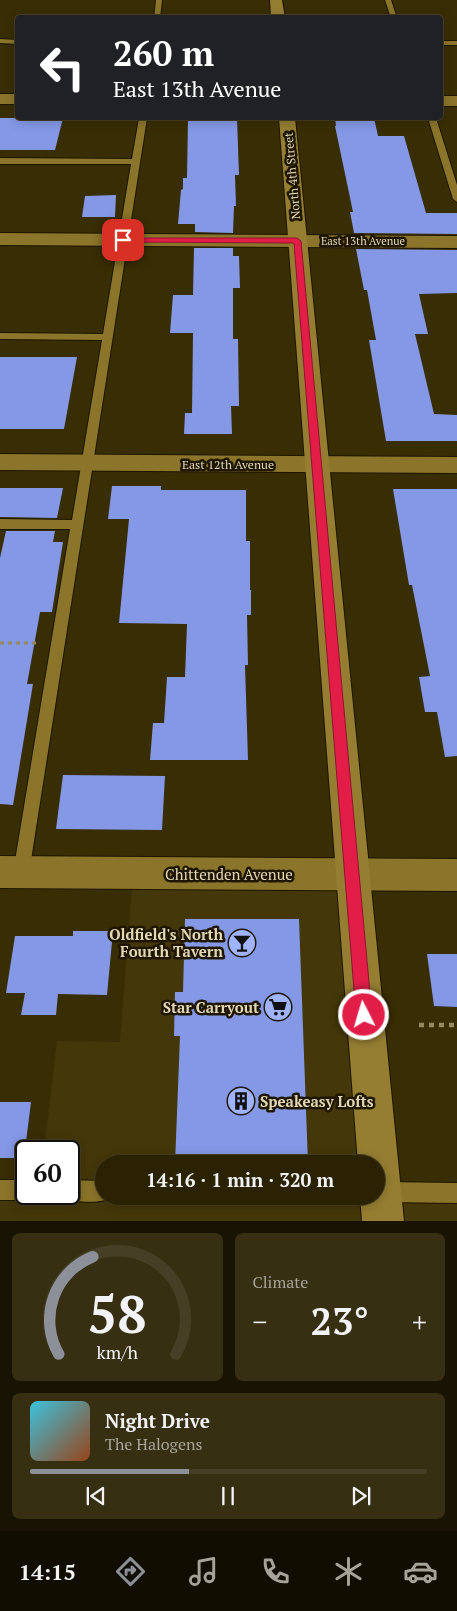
<!DOCTYPE html>
<html lang="en">
<head>
<meta charset="utf-8">
<style>
	:root { --surface:#2b2203; --page:#372f12; --text:#f1f3f6; --muted:#a6a49a; --line:#473f25; --accent:#8c9099 }
	body { margin:0; font-family:"PT Serif",serif; background:var(--page); color:var(--text); height:100vh; display:flex; flex-direction:column; font-size:19px; white-space:nowrap }
	* { box-sizing:border-box; margin:0 }
	p { font-size:16px; color:var(--muted) }
	.icon { flex:none; width:28px; height:28px; fill:none; stroke:currentColor; stroke-width:2; stroke-linecap:round; stroke-linejoin:round }
	.map { position:relative; height:1221px; overflow:hidden }
	.sheet { display:flex; flex-direction:column; gap:12px; padding:12px; background:#181302; flex:1 }
	.sheet>* { flex:none }
	.top-card { position:absolute; left:15px; top:15px; width:428px; height:105px; border-radius:5px; box-shadow:0 2px 12px #0003,0 0 0 1px var(--line); background:#202124; color:#fff; overflow:hidden }
	.speed { position:absolute; left:15px; top:1140px; display:flex; gap:10px; font-size:25px; font-weight:700; text-align:center }
	.speed>* { display:grid; place-content:center; width:65px; height:65px; border-radius:50%; background:var(--surface); box-shadow:0 2px 12px #0003,0 0 0 1px var(--line); line-height:1 }
	.speed .limit { border:2px solid #111; border-radius:8px; background:#fff; color:#111 }
	.pin { position:absolute; display:grid; place-items:center; width:42px; height:42px; color:#fff; margin:-21px; border-radius:10px; box-shadow:0 2px 8px #0006 }
	.me { position:absolute; width:55px; margin:-28px; rotate:355deg; stroke-linejoin:round; filter:drop-shadow(0 0 4px #0008) }
	.turn { display:flex; align-items:center; gap:18px; height:105px; padding:0 15px; font-size:22px }
	.turn .icon { width:65px; height:65px; stroke-width:2.5 }
	.turn b { display:block; font-size:35px; line-height:42px }
	.big { font-size:38px; font-weight:600; line-height:1.1 }
	.sheet .tile { flex:1; display:flex; flex-direction:column; justify-content:center; gap:8px; min-width:0; padding:0 18px; border-radius:8px; background:var(--page) }
	.sheet .dial { align-items:center; gap:0 }
	.dial svg { height:130px; overflow:visible; fill:none; stroke:var(--line); stroke-width:7; stroke-linecap:round; text-anchor:middle }
	.dial text { fill:var(--text); stroke:none }
	.song { display:flex; align-items:center; gap:15px }
	.cover { width:60px; height:60px; border-radius:8px; background:linear-gradient(135deg,hsl(190 70% 55%),hsl(20 70% 35%)) }
	.played { height:5px; border-radius:2px; background:linear-gradient(90deg,var(--accent) 40%,var(--line) 40%) }
	.keys { display:flex; justify-content:space-around; direction:ltr }
	.heat { display:flex; justify-content:space-between; align-items:center; font-size:28px; direction:ltr }
	.sheet .tiles { flex:1; display:grid; gap:12px; grid-template-columns:1fr 1fr }
	.tile:last-child { grid-column:span 2 }
	.trip { position:absolute; left:95px; top:1155px; width:290px; height:50px; border-radius:25px; background:var(--surface); box-shadow:0 2px 12px #0003,0 0 0 1px var(--line); font-weight:600; line-height:50px; text-align:center }
	.dock { display:flex; height:80px; justify-content:space-around; align-items:center; background:#110e01; color:var(--muted) }
	.dock .icon { width:35px; height:35px }
	.dock .active { color:var(--accent) }
	.dock b { font-size:22px; color:var(--text) }
	.map>svg:first-child { display:block }
</style>
</head>
<body>
<div class="map">
<svg width="457" height="1221" viewBox="0 0 457 1221">
	<rect width="100%" height="100%" fill="#392d04"/>
	<path fill="#443709" fill-rule="evenodd" d="M 133,874 L 357,875 L 382,1190 L 457,1191 L 457,1221 L 0,1221 L 0,1195 L 69,1194 L 69,1151 L 44,1151 L 57,1041 L 120,1042 ZM 104,1164 L 376,1164 L 376,1196 L 104,1196 Z"/>
	<path fill="#8498e6" d="M 0,118 L 63,118 L 55,150 L 0,150 Z
		M 188,118 L 237,118 L 239,175 L 235,175 L 236,206 L 234,206 L 233,233 L 195,232 L 195,224 L 178,224 L 181,190 L 183,189 L 183,178 L 187,178 Z
		M 335,118 L 374,118 L 378,136 L 404,136 L 426,213 L 457,213 L 457,234 L 354,233 L 350,212 L 353,212 L 335,126 L 336,126 Z
		M 116,195 L 115,217 L 82,217 L 85,196 Z
		M 194,248 L 233,248 L 233,256 L 239,256 L 240,288 L 233,288 L 233,339 L 238,339 L 239,406 L 231,406 L 232,434 L 184,434 L 185,413 L 192,413 L 193,333 L 170,333 L 173,295 L 193,295 Z
		M 356,249 L 457,250 L 457,293 L 419,294 L 428,334 L 415,334 L 434,414 L 457,415 L 457,441 L 386,441 L 369,340 L 376,340 L 367,290 L 364,290 Z
		M 0,357 L 77,357 L 64,429 L 0,429 Z
		M 112,486 L 161,486 L 161,490 L 246,490 L 246,541 L 250,541 L 250,590 L 251,590 L 251,615 L 247,615 L 248,665 L 245,665 L 248,760 L 150,760 L 153,723 L 164,723 L 167,677 L 185,677 L 187,624 L 119,623 L 129,519 L 108,519 Z
		M 0,488 L 63,488 L 57,518 L 0,517 Z
		M 393,489 L 457,489 L 457,756 L 445,757 L 437,712 L 425,712 L 419,677 L 430,676 L 412,585 L 409,585 Z
		M 6,531 L 55,531 L 53,542 L 63,542 L 52,612 L 40,612 L 39,618 L 27,684 L 33,684 L 13,805 L 0,804 L 0,558 Z
		M 63,775 L 165,776 L 162,830 L 56,829 Z
		M 185,919 L 299,919 L 308,1164 L 175,1164 L 180,1036 L 174,1036 L 175,992 L 183,992 Z
		M 73,931 L 113,931 L 107,995 L 58,994 L 56,1015 L 21,1015 L 25,993 L 6,993 L 15,936 L 73,936 Z
		M 427,954 L 457,954 L 457,1007 L 434,1006 Z
		M 0,1102 L 31,1102 L 24,1158 L 0,1158 Z"/>
	<g fill="none" stroke-linecap="round" stroke-linejoin="round">
		<defs>
			<path id="service" d="M 156,0 L 162,0 L 160,18 L 154,18 Z
				M 385,0 L 391,0 L 397,18 L 391,18 Z
				M 0,39 L 18,40 L 18,44 L 0,43 Z
				M 440,41 L 457,41 L 457,45 L 440,45 Z
				M 139,118 L 147,118 L 29,873 L 27,879 L 21,881 L 15,879 L 13,873 L 70,529 L 0,529 L 0,519 L 72,520 L 102,340 L 0,339 L 0,333 L 103,334 L 131,164 L 0,164 L 0,158 L 132,159 Z
				M 428,118 L 436,118 L 457,185 L 457,202 L 453,199 Z
				M 0,1180 L 26,1180 L 26,1194 L 35,1194 L 33,1197 L 26,1200 L 0,1200 Z
				M 69,1180 L 104,1181 L 104,1196 L 112,1196 C 104,1205 72,1202 62,1197 L 60,1194 L 69,1194 Z
				M 382,1182 L 457,1183 L 457,1203 L 382,1202 L 375,1199 L 373,1196 L 376,1196 L 376,1184 Z"/>
			<path id="minor" d="M 0,94 L 18,94 L 18,104 L 0,104 Z
				M 440,96 L 457,96 L 457,106 L 440,106 Z
				M 0,233 L 457,236 L 457,248 L 0,245 Z
				M 0,454 L 457,457 L 457,473 L 0,470 Z
				M 0,856 L 457,859 L 457,891 L 0,888 Z"/>
			<path id="primary" d="M 270,0 L 282,0 L 285,18 L 271,18 Z
				M 279,118 L 295,118 L 404,1221 L 362,1221 L 360,1196 L 376,1196 L 376,1164 L 358,1164 Z"/>
		</defs>
		<use href="#service" stroke="#1d1601" stroke-width="2"/>
		<use href="#minor" stroke="#1d1601" stroke-width="2"/>
		<use href="#primary" stroke="#1d1601" stroke-width="2"/>
		<path stroke="#948963" stroke-width="3" stroke-dasharray="4 4" stroke-linecap="butt" d="M 0,643 L 37,643"/>
		<path stroke="#948963" stroke-width="4.5" stroke-dasharray="5 5" stroke-linecap="butt" d="M 419,1025 L 457,1025"/>
		<use href="#service" fill="#8b752a" fill-rule="evenodd"/>
		<use href="#minor" fill="#8b752a" fill-rule="evenodd"/>
		<use href="#primary" fill="#957e32" fill-rule="evenodd"/>
	</g>
	<path fill="#e11d48" stroke="#92132f" d="M 120,238 L 297,238 L 301,241 L 372,1015 L 369,1020 L 364,1022 L 359,1020 L 356,1015 L 294,243 L 123,242 L 119,240 Z"/>
	<defs>
		<symbol id="bar-disc" viewBox="-11 -11 22 22"><circle r="9.5" fill="#a0b3fd" stroke="#1e1600"/><path d="M-6-5H6L.8 .8V4.5H3.5V6h-7V4.5H-.8V.8Z" fill="#111"/></symbol>
		<symbol id="supermarket-disc" viewBox="-11 -11 22 22"><circle r="9.5" fill="#a0b3fd" stroke="#1e1600"/><path d="M-6-5.5h2.5l.6 2H6L4.5 2H-2.5L-4.4-4H-6ZM-1.5 3.2a1.3 1.3 0 1 0 .1 0ZM3 3.2a1.3 1.3 0 1 0 .1 0Z" fill="#111"/></symbol>
		<symbol id="building-disc" viewBox="-11 -11 22 22"><circle r="9.5" fill="#a0b3fd" stroke="#1e1600"/><path d="M-4-6H4V6H1V3H-1V6H-4ZM-2.5-4.3h1.7v1.8h-1.7ZM.8-4.3h1.7v1.8H.8ZM-2.5-1h1.7V.8h-1.7ZM.8-1h1.7V.8H.8Z" fill="#111"/></symbol>
	</defs>
	<g fill-rule="evenodd">
		<use href="#bar-disc" x="226" y="927" width="32" height="32"/>
		<use href="#supermarket-disc" x="262" y="991" width="32" height="32"/>
		<use href="#building-disc" x="225" y="1085" width="32" height="32"/>
	</g>
	<g text-anchor="middle" dominant-baseline="central" stroke-width="5" stroke-linejoin="round" paint-order="stroke">
		<g font-size="11" fill="#e3d8b5" stroke="#1e1600">
			<text x="363" y="241">East 13th Avenue</text>
		</g>
		<g font-size="12" fill="#e3d8b5" stroke="#1e1600">
			<text transform="translate(292 176) rotate(-95)">North 4th Street</text>
			<text x="228" y="464">East 12th Avenue</text>
		</g>
		<g font-size="15" fill="#e3d8b5" stroke="#1e1600">
			<text x="229" y="874">Chittenden Avenue</text>
		</g>
		<g font-size="15" font-weight="bold" fill="#e3d8b5" stroke="#1e1600" text-anchor="end">
			<text x="223" y="934">Oldfield's North<tspan x="223" dy="17">Fourth Tavern</tspan></text>
			<text x="259" y="1007">Star Carryout</text>
			<text x="260" y="1101" text-anchor="start">Speakeasy Lofts</text>
		</g>
	</g>
</svg>
<div class="speed"><div class="limit">60</div></div>
<div class="pin" style="left:123px;top:240px;background:#d93025"><svg class="icon" aria-label="arrive" viewBox="0 0 24 24"><path d="M6 21V4h12l-3 4 3 4H6"/></svg></div>
<svg class="me" style="left:364px;top:1015px" viewBox="-20 -20 40 40"><circle r="17" fill="#e11d48" stroke="#fff" stroke-width="3"/><path d="M0-11L8 9 0 5-8 9z" fill="#fff"/></svg>
<div class="trip">14:16 · 1 min · 320 m</div>
<div class="top-card">
<div class="turn"><svg class="icon" aria-label="left" viewBox="0 0 24 24"><path d="M17 20v-9H6M10 6l-5 5 5 5"/></svg><div><b>260 m</b>East 13th Avenue</div></div>
</div>
</div>
<section class="sheet">
<div class="tiles">
<div class="tile dial"><svg viewBox="0 0 100 80">
<path d="M14 69A42 42 0 1 1 86 69"/>
<path d="M14 69A42 42 0 0 1 35 9" stroke="#8c9099"/>
<text x="50" y="56" font-size="32" font-weight="700">58</text>
<text x="50" y="72" font-size="11">km/h</text>
</svg></div>
<div class="tile"><p>Climate</p>
<div class="heat"><a>−</a><b class="big">23°</b><a>+</a></div>
</div>
<div class="tile">
<div class="song"><i class="cover"></i><div><b>Night Drive</b><p>The Halogens</p></div></div>
<div class="played"></div>
<div class="keys"><svg class="icon" aria-label="previous" viewBox="0 0 24 24"><path d="M18 5L8 12l10 7zM5 5v14"/></svg><svg class="icon" aria-label="pause" viewBox="0 0 24 24"><path d="M8 5v14M16 5v14"/></svg><svg class="icon" aria-label="next" viewBox="0 0 24 24"><path d="M6 5l10 7-10 7zM19 5v14"/></svg></div>
</div>
</div>
</section>
<nav class="dock">
<b>14:15</b>
<svg class="icon active" aria-label="directions" viewBox="0 0 24 24"><path d="M12 3l9 9-9 9-9-9zM9 14v-3h6M13 9l2 2-2 2"/></svg>
<svg class="icon" aria-label="music" viewBox="0 0 24 24"><path d="M9 18V5l10-2v13"/><circle cx="6" cy="18" r="3"/><circle cx="16" cy="16" r="3"/></svg>
<svg class="icon" aria-label="phone" viewBox="0 0 24 24"><path d="M5 4h4l2 5-3 2q2 4 5 5l2-3 5 2v4C11 20 4 13 5 4z"/></svg>
<svg class="icon" aria-label="climate" viewBox="0 0 24 24"><path d="M12 3v18M4 7l16 10M4 17L20 7"/></svg>
<svg class="icon" aria-label="car" viewBox="0 0 24 24"><path d="M5 17H2v-5l4-1 3-4h7l3 4 3 1v5h-3M9 17h6M6 11h13"/><circle cx="7" cy="17" r="2"/><circle cx="17" cy="17" r="2"/></svg>
</nav>
</body>
</html>
